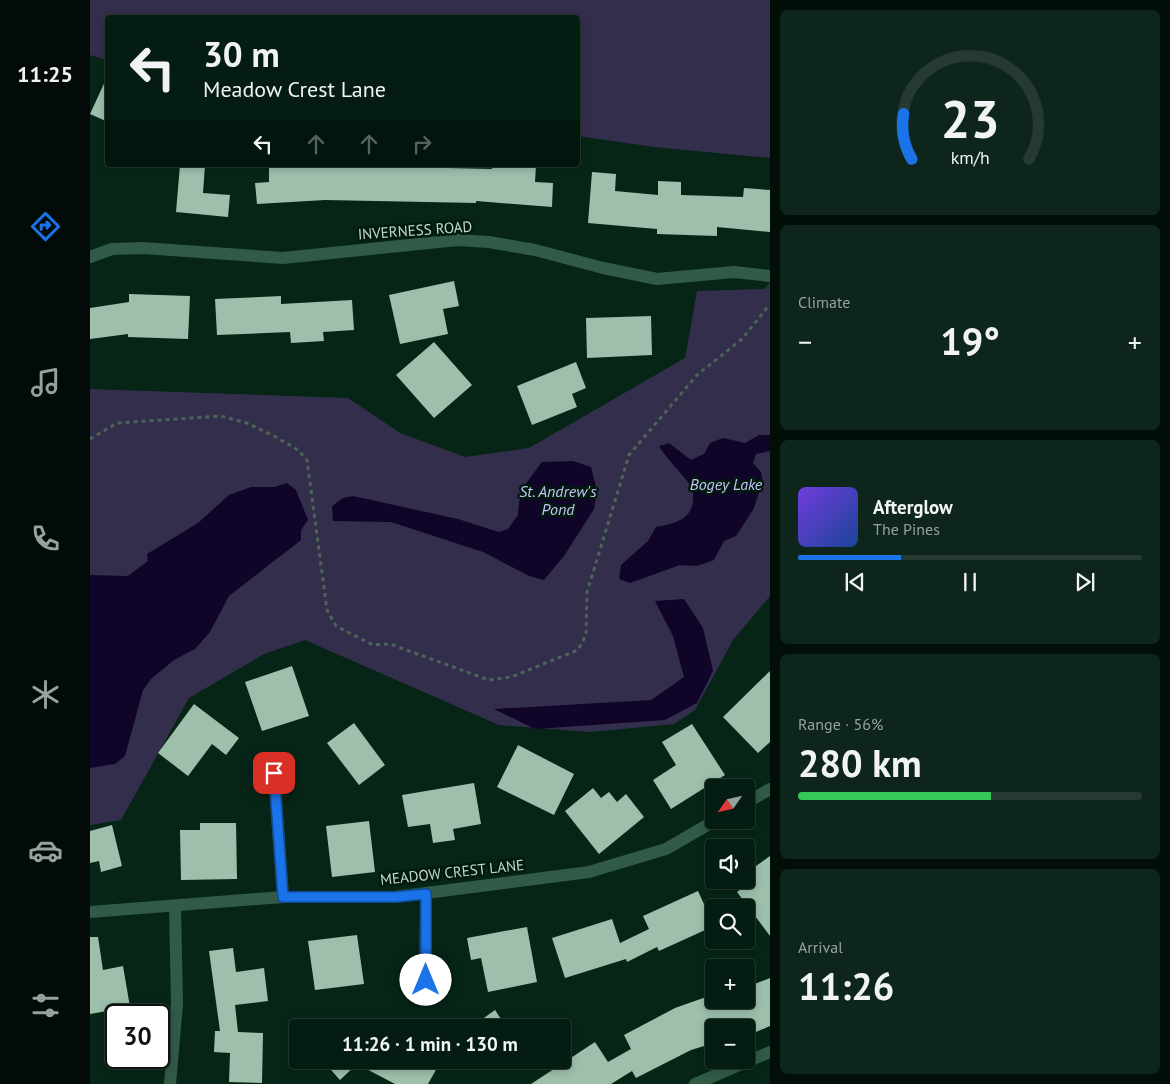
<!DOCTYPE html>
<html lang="en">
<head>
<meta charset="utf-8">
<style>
	:root { --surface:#041c11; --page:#0d251a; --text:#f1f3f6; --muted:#97a19f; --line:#253a31; --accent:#1a73e8 }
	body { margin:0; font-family:"PT Sans",sans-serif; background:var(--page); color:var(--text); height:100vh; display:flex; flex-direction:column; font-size:19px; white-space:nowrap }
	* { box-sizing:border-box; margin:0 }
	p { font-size:16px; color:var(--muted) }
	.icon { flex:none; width:28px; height:28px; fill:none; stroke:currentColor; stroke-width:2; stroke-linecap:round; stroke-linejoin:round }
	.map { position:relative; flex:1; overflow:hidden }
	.drawer { display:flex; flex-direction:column; gap:10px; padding:10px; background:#020f09; width:400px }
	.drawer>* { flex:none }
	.top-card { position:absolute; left:15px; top:15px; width:475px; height:152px; border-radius:5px; box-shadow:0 2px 8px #0003,0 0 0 1px var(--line); background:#041c11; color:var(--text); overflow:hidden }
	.needle { width:32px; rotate:236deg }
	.controls { position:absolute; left:615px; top:779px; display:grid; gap:10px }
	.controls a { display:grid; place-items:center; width:50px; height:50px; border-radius:5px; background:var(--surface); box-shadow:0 2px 8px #0003,0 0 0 1px var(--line); font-size:25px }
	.speed { position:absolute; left:15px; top:1004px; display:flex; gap:10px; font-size:25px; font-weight:700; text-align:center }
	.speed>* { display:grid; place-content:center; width:65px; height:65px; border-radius:50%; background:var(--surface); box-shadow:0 2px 8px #0003,0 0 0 1px var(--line); line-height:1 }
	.speed .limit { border:2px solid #111; border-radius:8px; background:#fff; color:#111 }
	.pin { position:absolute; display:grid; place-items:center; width:42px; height:42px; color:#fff; margin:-21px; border-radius:10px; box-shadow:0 2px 8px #0006 }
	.me { position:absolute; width:55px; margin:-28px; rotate:0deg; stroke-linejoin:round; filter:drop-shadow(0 0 4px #0008) }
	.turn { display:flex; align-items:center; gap:18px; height:105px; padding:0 15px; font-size:22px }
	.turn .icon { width:65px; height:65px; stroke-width:2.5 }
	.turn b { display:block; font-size:35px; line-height:42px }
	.lanes { display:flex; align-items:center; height:48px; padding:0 15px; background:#0003; justify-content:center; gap:25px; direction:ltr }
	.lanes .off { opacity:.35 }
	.big { font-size:38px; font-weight:800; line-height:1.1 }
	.drawer .widget { flex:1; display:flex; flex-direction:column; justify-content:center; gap:8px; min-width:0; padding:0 18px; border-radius:8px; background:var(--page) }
	.drawer .dial { align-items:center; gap:0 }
	.dial svg { height:130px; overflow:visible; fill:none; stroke:var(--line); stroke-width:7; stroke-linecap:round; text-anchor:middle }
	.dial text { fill:var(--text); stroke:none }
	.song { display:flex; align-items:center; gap:15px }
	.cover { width:60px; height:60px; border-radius:8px; background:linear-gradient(135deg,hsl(260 70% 55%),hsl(220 70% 35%)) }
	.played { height:5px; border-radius:2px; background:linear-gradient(90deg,var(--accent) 30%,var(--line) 30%) }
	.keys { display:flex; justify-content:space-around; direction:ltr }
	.heat { display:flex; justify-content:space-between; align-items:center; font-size:28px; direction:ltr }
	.charge { height:8px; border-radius:4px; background:linear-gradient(90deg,#34c759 56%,var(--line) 0) }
	.trip { position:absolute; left:199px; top:1019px; width:282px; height:50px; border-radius:5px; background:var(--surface); box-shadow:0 2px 8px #0003,0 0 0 1px var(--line); font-weight:800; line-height:50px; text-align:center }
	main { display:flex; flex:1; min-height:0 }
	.tabs { display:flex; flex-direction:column; width:90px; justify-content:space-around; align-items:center; background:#020b07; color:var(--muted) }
	.tabs .icon { width:35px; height:35px }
	.tabs .selected { color:var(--accent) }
	.tabs b { font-size:22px; color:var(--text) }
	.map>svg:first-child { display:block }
</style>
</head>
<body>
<main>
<nav class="tabs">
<b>11:25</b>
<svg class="icon selected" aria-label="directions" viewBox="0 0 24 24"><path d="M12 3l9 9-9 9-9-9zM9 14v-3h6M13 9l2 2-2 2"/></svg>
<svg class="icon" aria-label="music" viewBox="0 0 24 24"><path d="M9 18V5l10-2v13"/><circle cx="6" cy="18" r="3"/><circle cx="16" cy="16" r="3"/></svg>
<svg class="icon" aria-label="phone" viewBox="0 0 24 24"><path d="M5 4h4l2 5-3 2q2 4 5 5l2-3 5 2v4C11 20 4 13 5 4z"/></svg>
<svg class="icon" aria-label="climate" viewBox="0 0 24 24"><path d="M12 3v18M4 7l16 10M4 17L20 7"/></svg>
<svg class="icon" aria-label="car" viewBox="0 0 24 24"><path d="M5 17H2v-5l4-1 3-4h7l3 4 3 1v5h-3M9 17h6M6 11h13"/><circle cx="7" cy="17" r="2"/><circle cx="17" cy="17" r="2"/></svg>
<svg class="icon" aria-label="filters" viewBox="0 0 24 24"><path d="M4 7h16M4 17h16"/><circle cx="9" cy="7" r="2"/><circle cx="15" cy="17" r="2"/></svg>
</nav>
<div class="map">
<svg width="680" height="1084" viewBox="0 0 680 1084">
	<rect width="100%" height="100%" fill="#062517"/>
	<path fill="#342e4d" d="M 0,0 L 680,0 L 680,158 L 564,147 L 488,136 L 488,18 L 18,18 L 17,60 L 0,55 Z
		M 680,283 L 680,596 L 643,640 L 605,710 L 584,724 L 501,732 L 409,725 L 215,640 L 174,654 L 99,698 L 31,820 L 0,825 L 0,389 L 258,398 L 310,433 L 375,457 L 439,448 L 595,358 L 607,291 L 674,289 Z"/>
	<path fill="#100428" d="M 669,435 L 680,435 L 680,451 L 666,454 L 663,463 L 671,472 L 673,482 L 663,510 L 646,536 L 634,541 L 624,560 L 607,566 L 590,565 L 540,583 L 529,579 L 531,565 L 558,541 L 566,527 C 584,524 604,519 603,497 C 603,492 603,489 601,486 C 591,472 578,461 569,446 L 579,443 L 601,460 L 614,454 L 620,443 L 633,438 L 655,443 Z
		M 483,461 L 501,467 L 507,491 L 504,509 L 474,556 L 454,580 L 439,576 L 393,552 L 301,522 L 243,521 L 242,506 L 253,498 L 263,496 L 368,519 L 409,532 L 418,529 L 428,515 L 429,502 L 437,482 L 452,462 Z
		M 197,483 L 206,490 L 218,520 L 211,530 L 211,540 L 139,596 L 120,632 L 105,649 L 84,660 L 61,679 L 53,690 L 35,756 L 25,764 L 0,768 L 0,575 L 38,576 L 58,561 L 57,554 L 108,523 L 139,495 L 161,487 L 185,487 Z
		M 594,599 L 613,628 L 623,671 L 607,703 L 575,720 L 445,729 L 404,709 L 561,700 L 594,677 L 583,636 L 565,601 Z"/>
	<path fill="#9dbfac" d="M 18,75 L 18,122 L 0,114 Z
		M 90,165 L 115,165 L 113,193 L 140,195 L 138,217 L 86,212 Z
		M 179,165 L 312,165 L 312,167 L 402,169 L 403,165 L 446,165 L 445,182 L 463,183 L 462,207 L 386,201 L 386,203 L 235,200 L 167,204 L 165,183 L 179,182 Z
		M 502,172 L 526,174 L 525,191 L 568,195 L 568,181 L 591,182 L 591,195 L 653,197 L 654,188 L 680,190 L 680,232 L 627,227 L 627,236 L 567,234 L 567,229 L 498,223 Z
		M 364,281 L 369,306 L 353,309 L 358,334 L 310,344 L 299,295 Z
		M 39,294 L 100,296 L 98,339 L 38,337 L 38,334 L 0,339 L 0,308 L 39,302 Z
		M 191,296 L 191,304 L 262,300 L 264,330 L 233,332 L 234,341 L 201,343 L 200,332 L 127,335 L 125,299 Z
		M 561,316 L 562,355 L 497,358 L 496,318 Z
		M 344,342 L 382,385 L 344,418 L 306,375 Z
		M 486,362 L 496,388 L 482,394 L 487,407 L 442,425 L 427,386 Z
		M 202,666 L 219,716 L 172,731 L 155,682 Z
		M 680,671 L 680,742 L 668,753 L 633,717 Z
		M 104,704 L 149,738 L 136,755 L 122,744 L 98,776 L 68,753 Z
		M 264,723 L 295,765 L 269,785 L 237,743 Z
		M 602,724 L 635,775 L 581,809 L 563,780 L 586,765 L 572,742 Z
		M 428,745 L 484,774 L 464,815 L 407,787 Z
		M 384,783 L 391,824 L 363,829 L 365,840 L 343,843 L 340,824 L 318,827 L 312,795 Z
		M 503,788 L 511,798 L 519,792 L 527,802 L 536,794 L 554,817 L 509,854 L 475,811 Z
		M 279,821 L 285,872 L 242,877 L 236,826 Z
		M 110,823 L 146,823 L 147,879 L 91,880 L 90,830 L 110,830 Z
		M 22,825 L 32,866 L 11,872 L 9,861 L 0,863 L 0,831 Z
		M 680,856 L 680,936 L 647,892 L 665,879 L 659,871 Z
		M 608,891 L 624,926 L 569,951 L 567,947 L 537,962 L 536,959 L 475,978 L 462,938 L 522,919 L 530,943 L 559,929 L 553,916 Z
		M 437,927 L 447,982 L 398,992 L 391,958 L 381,960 L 377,938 Z
		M 267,935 L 274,984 L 225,990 L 218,941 Z
		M 0,937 L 8,937 L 13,970 L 33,966 L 40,1007 L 0,1014 Z
		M 143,948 L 146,972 L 174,968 L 178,1001 L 145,1005 L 148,1032 L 173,1033 L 172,1083 L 139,1082 L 140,1053 L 124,1052 L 125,1031 L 130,1031 L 119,951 Z
		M 680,978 L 680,1026 L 657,1036 L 656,1028 L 624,1028 L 624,1043 L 601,1050 L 546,1078 L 542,1071 L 521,1084 L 441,1084 L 505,1042 L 518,1062 L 541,1049 L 534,1035 L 585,1008 L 619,996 L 624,1010 L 649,1000 L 656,1000 L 656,997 L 660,995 L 657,987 Z
		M 405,1010 L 417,1028 L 380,1028 Z
		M 232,1060 L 333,1060 L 347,1068 L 338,1084 L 305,1084 L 267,1064 L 250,1080 Z"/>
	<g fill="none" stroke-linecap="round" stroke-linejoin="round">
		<path stroke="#4b6559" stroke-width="3" stroke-dasharray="4 4" stroke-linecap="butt" d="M 0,439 L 27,423 L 131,416 L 157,423 L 186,437 L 208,450 L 217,460 L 237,610 L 246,626 L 283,645 L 300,644 L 399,680 L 421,677 L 488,650 L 496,635 L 497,592 L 539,455 L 607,375 L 652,339 L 680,304"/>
		<path stroke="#315b46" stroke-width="12" d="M 0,257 L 22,249 L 53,248 L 193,258 L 368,240 L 399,242 L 445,250 L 513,268 L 567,279 L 644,272 L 680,276
			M 184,773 L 193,897
			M 656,803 L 680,789
			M 0,912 L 193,897 L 305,897 L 499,872 L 576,849 L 626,820
			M 335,980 L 336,894
			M 80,1084 L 87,1004 L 85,906
			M 605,1084 L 680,1052"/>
	</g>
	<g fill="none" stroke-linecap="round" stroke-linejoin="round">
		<defs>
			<path id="route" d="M 184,773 L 193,897 L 305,897 L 336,894 L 336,980"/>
		</defs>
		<use href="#route" stroke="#114b97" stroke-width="12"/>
		<use href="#route" stroke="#1a73e8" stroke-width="9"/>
	</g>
	<g text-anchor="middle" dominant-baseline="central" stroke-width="5" stroke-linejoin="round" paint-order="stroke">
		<g font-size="15" fill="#c7d8ce" stroke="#001b0e">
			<text transform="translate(325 230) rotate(-4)">INVERNESS ROAD</text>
			<text transform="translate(362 872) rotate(-6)">MEADOW CREST LANE</text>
		</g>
		<g font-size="16" font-style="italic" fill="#c9c0f9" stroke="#001b0e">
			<text x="636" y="484">Bogey Lake</text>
			<text x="468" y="491">St. Andrew's<tspan x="468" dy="18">Pond</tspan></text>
		</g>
	</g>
</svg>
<div class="controls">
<a><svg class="needle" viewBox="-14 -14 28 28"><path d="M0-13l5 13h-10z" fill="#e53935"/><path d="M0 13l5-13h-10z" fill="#97a19f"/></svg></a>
<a><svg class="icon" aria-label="sound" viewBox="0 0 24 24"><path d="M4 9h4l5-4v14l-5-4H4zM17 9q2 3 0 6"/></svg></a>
<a><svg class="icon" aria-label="search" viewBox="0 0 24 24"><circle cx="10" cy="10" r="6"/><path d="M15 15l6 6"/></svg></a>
<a>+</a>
<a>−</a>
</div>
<div class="speed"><div class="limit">30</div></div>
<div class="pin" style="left:184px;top:773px;background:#d93025"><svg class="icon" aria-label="arrive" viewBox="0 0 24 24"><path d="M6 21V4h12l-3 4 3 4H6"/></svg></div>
<svg class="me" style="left:336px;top:980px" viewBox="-20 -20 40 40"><circle r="19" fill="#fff"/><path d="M0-13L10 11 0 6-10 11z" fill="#1a73e8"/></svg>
<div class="trip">11:26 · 1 min · 130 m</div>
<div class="top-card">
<div class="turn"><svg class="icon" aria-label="left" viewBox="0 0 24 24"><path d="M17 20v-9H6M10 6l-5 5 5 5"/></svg><div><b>30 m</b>Meadow Crest Lane</div></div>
<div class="lanes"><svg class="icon" aria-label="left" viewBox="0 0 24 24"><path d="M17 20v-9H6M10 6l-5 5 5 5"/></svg><svg class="icon off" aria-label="ahead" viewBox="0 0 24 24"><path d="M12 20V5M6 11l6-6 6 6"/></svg><svg class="icon off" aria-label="ahead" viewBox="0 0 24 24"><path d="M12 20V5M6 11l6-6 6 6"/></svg><svg class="icon off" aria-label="right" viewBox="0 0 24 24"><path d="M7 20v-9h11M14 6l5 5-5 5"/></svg></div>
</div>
</div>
<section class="drawer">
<div class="widget dial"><svg viewBox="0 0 100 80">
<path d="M14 69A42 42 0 1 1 86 69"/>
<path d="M14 69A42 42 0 0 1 9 41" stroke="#1a73e8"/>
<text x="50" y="56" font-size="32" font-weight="700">23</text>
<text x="50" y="72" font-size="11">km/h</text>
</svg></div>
<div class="widget"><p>Climate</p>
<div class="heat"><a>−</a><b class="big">19°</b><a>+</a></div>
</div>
<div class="widget">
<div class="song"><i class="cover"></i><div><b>Afterglow</b><p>The Pines</p></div></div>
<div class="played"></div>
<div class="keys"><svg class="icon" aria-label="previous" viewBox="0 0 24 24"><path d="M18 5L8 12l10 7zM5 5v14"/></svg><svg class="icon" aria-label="pause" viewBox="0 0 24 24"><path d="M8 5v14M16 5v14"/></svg><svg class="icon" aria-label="next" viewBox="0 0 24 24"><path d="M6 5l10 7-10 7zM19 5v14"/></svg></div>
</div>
<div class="widget"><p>Range · 56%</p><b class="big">280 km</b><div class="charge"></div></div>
<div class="widget"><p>Arrival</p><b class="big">11:26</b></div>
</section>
</main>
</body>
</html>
